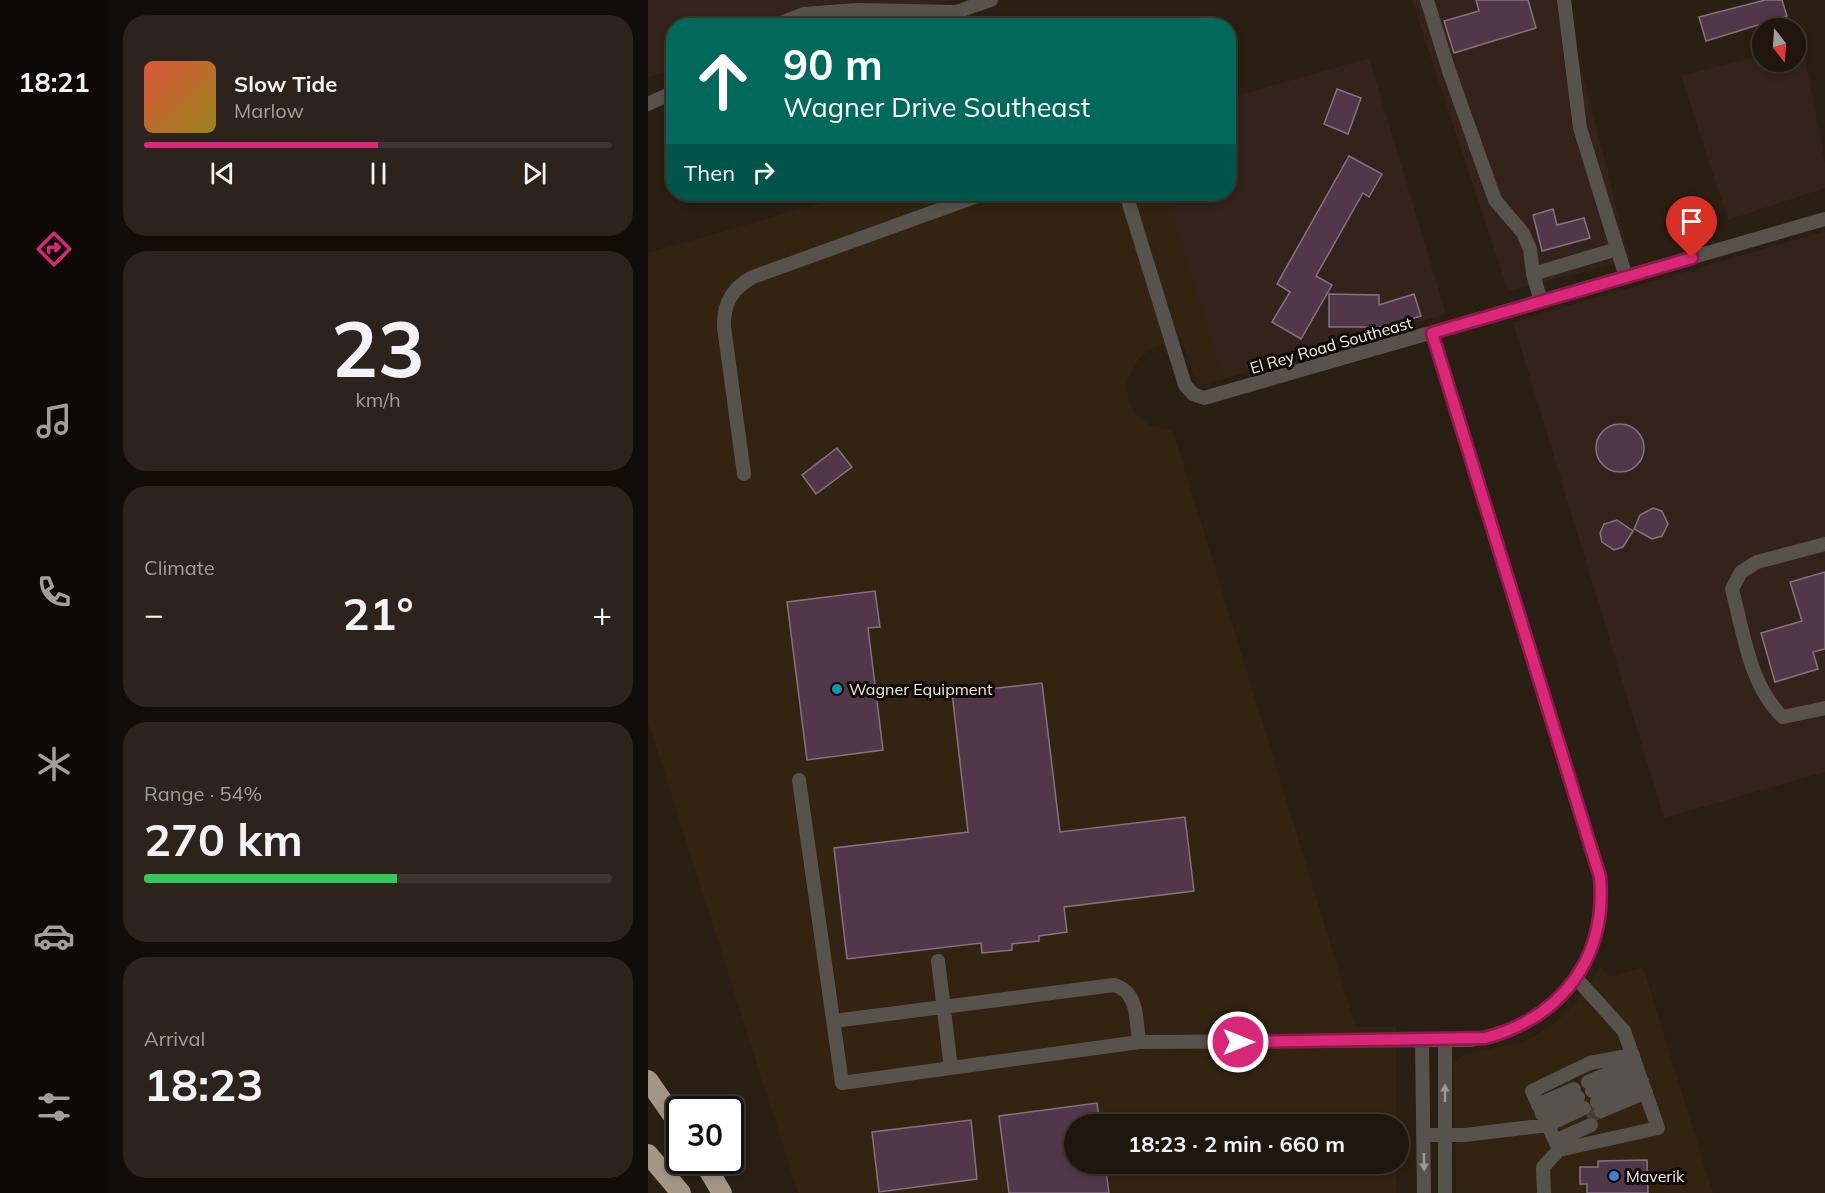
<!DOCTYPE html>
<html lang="en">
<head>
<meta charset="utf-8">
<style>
	:root { --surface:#1f170e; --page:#2c241c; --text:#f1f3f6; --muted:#a19f9e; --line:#3c362e; --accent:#db2777 }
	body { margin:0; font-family:Mulish,sans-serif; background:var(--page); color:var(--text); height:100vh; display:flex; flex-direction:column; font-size:22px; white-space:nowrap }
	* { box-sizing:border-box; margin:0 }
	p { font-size:20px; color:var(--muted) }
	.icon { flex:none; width:33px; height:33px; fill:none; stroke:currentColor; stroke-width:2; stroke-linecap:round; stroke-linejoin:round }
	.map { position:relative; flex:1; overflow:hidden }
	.details { display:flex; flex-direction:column; gap:15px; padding:15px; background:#110d08; width:540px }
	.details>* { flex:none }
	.hud { position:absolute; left:18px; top:18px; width:570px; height:183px; border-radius:24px; box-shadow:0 3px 9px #0003,0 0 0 2px var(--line); background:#00695c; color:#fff; overflow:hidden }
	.needle { width:39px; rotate:163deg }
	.tools { position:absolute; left:1104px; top:18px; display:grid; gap:12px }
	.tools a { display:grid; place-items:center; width:54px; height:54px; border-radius:50%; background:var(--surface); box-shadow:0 3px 9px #0003,0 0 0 2px var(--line); font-size:30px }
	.speed { position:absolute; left:18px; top:1096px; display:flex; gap:12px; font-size:30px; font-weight:700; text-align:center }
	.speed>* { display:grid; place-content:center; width:78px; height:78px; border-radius:50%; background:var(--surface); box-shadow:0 3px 9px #0003,0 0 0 2px var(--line); line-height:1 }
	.speed .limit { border:3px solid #111; border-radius:9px; background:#fff; color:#111 }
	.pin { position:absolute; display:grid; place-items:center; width:51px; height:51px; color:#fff; margin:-62px -26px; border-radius:50% 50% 50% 0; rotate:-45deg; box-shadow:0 0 6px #0007 }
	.pin .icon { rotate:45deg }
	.me { position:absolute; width:66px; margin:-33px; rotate:90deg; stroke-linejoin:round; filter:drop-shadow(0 0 4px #0008) }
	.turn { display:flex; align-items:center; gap:21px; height:126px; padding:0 18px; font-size:27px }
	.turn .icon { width:78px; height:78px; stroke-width:2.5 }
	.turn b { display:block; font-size:42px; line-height:51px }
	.then { display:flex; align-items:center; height:57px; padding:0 18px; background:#0003; gap:12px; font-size:22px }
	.big { font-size:45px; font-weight:700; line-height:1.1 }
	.details .widget { flex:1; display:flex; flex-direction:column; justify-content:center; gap:9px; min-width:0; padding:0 21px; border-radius:24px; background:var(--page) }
	.details .dial { align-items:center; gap:0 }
	.dial b { font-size:78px; line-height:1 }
	.song { display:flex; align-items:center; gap:18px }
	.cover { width:72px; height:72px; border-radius:9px; background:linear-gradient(135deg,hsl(10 70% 55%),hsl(50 70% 35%)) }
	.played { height:6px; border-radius:3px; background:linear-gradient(90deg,var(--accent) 50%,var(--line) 50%) }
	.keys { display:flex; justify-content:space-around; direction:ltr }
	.heat { display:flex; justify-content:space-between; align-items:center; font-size:33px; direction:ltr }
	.charge { height:9px; border-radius:4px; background:linear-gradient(90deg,#34c759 54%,var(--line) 0) }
	.trip { position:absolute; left:416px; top:1114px; width:345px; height:60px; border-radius:30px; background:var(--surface); box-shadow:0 3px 9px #0003,0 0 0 2px var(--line); font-weight:700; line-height:60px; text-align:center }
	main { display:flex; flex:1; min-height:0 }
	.menu { display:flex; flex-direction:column; width:108px; justify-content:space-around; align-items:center; background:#0c0906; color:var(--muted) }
	.menu .icon { width:42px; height:42px }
	.menu .active { color:var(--accent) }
	.menu b { font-size:27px; color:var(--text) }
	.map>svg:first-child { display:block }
</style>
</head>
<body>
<main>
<nav class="menu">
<b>18:21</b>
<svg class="icon active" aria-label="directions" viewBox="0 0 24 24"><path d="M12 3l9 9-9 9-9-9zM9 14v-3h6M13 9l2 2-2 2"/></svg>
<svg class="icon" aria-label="music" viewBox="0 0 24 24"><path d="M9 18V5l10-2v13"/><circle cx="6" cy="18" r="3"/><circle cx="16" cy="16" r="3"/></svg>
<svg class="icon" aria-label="phone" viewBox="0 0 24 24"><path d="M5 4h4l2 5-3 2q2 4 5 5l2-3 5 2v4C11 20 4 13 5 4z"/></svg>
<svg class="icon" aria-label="climate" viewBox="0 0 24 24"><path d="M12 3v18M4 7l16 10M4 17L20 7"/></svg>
<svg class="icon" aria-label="car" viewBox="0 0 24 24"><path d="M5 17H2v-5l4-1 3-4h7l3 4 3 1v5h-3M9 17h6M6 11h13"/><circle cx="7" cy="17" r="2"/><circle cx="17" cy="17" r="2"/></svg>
<svg class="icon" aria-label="filters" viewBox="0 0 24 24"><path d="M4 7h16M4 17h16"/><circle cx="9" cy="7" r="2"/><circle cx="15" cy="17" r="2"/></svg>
</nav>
<section class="details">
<div class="widget">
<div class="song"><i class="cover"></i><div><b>Slow Tide</b><p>Marlow</p></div></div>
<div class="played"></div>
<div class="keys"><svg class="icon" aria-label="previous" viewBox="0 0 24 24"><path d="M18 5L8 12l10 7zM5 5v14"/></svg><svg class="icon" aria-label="pause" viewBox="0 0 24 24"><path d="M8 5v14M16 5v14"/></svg><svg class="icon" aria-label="next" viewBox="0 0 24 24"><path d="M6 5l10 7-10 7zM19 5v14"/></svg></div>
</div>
<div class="widget dial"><b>23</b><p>km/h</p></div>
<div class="widget"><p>Climate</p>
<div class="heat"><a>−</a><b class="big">21°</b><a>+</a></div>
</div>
<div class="widget"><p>Range · 54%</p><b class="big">270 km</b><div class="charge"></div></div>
<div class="widget"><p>Arrival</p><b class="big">18:23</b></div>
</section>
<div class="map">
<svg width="1177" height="1193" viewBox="0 0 1177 1193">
	<rect width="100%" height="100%" fill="#291f12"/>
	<path fill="#322411" d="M 204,194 L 517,194 L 575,379 L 550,386 L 533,338 L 505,348 L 491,358 L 479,381 L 480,399 L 488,414 L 501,425 L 525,431 L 708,1027 L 748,1027 L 748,1125 L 426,1125 L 426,1164 L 748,1164 L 748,1193 L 150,1193 L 0,721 L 0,253 Z
		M 953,966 L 961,977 L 995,967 L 1065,1193 L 808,1193 L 805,1064 L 817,1054 L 875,1042 L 902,1027 L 927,1005 Z"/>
	<path fill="#34231b" d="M 0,0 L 306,0 L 204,25 L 26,26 L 25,70 L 0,77 Z
		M 764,0 L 916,0 L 982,260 L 860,291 Z
		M 1155,45 L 1177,163 L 1177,188 L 1080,220 L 1033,76 L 1114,55 L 1114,62 L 1148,62 L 1148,46 Z
		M 721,58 L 798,314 L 575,379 L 517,194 L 580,194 L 581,98 Z
		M 1177,231 L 1177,772 L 1016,818 L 865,322 Z"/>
	<path fill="#52374a" stroke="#84737f" stroke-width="1.5" d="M 828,0 L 880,0 L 888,28 L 806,53 L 796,21 L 831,11 Z
		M 1117,0 L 1134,0 L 1139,16 L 1058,41 L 1051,17 Z
		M 689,89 L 713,98 L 700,134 L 676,124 Z
		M 701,156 L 734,174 L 721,197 L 715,193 L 668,276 L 684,285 L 653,339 L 624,322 L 642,292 L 629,284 Z
		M 905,209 L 909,225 L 936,218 L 942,238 L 894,251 L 885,215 Z
		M 681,294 L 731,295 L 731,305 L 766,294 L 773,316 L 735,327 L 681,327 Z
		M948 448a24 24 0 1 1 48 0a24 24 0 1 1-48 0Z
		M 189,448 L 204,467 L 168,494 L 154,475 Z
		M 1005,508 L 1014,511 L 1020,524 L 1014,536 L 1004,539 L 986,529 L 992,515 Z
		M 969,520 L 985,531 L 975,547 L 966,550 L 954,542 L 952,533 L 956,524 Z
		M 1177,572 L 1177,649 L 1165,652 L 1170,669 L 1127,682 L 1113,633 L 1154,621 L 1142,582 Z
		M 227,591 L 232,627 L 220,628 L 235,750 L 159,760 L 139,602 Z
		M 394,683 L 412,832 L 537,817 L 546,891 L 416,907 L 419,932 L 391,936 L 391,941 L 364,944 L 364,950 L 334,953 L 333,943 L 199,959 L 186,848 L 320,832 L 304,693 Z
		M 449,1103 L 452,1125 L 426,1125 L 426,1164 L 457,1164 L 461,1193 L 361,1193 L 351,1116 Z
		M 323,1120 L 329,1179 L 231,1192 L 224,1132 Z
		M 999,1160 L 1000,1193 L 939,1193 L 939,1184 L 932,1184 L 932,1167 L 950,1167 L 950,1161 Z"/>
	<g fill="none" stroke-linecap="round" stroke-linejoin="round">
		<path stroke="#483e32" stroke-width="14" stroke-dasharray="14 7" stroke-linecap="butt" d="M 939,1117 L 953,1111"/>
		<path stroke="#58524c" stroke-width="14" d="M 779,0 L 801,71 L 847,200 L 875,233 L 882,249 L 885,274
			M 916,0 L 932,128 L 978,277
			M 125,26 L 156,14 L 209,10 L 308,12 L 343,0
			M 0,104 L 26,92
			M 478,194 L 537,385 L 545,394 L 556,398 L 1177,219
			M 893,301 L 885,274 L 969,249
			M 96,474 L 76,327 C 75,304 84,288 105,277 L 335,194
			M 1177,544 L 1109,562 L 1093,572 L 1084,589 C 1095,631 1102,687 1135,717 L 1177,708
			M 151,780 L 194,1083 L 491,1042 L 822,1040 C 906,1028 960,963 952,877 L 784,333
			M 290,961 L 303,1068
			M 186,1021 L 466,985 C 491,992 488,1021 491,1042
			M 797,1040 L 797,1193
			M 774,1041 L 776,1193
			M 940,1082 L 987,1062
			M 944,1091 L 983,1073
			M 949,1102 L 994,1081
			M 890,1105 L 926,1089
			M 936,1108 L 900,1125 L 884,1091 L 942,1063 L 985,1055
			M 953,1111 L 998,1092
			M 894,1114 L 930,1097
			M 776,1135 L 817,1135 L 900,1125 L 911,1150 L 1010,1128 L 976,1031 L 928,978
			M 907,1141 L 943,1125
			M 896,1193 L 895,1167 L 911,1150"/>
		<path stroke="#a49686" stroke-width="20" d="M 0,1080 L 32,1126
			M 0,1154 L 33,1193
			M 55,1161 L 74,1193"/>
	</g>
	<defs><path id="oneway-solid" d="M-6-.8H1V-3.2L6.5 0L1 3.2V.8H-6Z" transform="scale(1.5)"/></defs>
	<g fill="#9f9891">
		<use href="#oneway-solid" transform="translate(797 1093) rotate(-90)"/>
		<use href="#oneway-solid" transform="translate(776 1162) rotate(89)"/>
	</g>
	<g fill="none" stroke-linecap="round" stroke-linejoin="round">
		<defs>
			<path id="route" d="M 590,1042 L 837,1038 C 915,1017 959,957 952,877 L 784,333 L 1044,258"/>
		</defs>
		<use href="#route" stroke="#8e194d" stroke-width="15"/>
		<use href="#route" stroke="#db2777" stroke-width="10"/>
	</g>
	<circle fill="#0f9aa8" stroke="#0e0905" stroke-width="2" cx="189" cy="689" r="6"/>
	<circle fill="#3f7fe0" stroke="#0e0905" stroke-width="2" cx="966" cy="1176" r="6"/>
	<g text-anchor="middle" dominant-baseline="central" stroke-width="6" stroke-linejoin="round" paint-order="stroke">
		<g font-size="16" fill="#f5eee5" stroke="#0e0905">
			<text transform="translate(683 345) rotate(-16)">El Rey Road Southeast</text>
		</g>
		<g font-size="16" fill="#f5eee5" stroke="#0e0905" text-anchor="start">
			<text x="201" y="689">Wagner Equipment</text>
			<text x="978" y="1176">Maverik</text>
		</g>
	</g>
</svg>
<div class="tools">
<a><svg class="needle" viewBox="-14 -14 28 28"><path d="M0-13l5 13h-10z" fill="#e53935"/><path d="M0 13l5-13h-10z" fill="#a19f9e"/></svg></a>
</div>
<div class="speed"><div class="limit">30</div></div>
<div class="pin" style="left:1044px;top:258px;background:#d93025"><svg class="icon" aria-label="arrive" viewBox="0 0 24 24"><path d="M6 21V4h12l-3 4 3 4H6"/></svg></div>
<svg class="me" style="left:590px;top:1042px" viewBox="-20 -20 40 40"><circle r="17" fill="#db2777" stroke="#fff" stroke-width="3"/><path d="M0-11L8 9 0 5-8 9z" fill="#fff"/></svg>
<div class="trip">18:23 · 2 min · 660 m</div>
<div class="hud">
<div class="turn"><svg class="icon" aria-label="ahead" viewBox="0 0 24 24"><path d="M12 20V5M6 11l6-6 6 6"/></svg><div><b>90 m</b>Wagner Drive Southeast</div></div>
<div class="then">Then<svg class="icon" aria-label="right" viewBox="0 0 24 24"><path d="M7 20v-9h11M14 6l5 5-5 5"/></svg></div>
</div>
</div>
</main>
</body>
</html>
